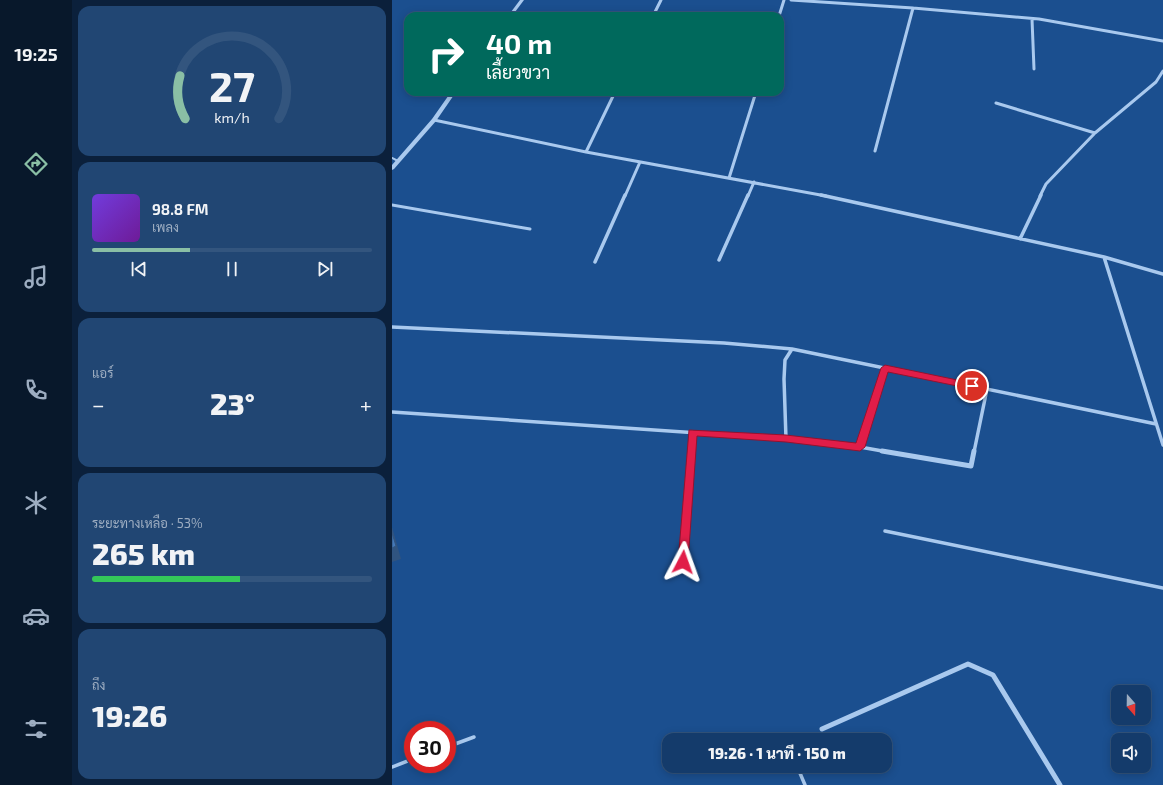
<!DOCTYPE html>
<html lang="th">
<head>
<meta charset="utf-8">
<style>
	:root { --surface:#143b6b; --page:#214673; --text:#f1f3f6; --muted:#9dadc1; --line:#33557e; --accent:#8abfa5 }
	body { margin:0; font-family:"Exo 2",Sarabun,sans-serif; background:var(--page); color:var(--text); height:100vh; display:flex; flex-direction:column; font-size:15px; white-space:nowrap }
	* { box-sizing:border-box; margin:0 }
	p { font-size:13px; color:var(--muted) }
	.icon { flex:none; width:22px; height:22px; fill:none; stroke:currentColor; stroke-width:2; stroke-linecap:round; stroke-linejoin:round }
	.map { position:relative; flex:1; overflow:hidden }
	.drawer { display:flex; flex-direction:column; gap:6px; padding:6px; background:#0b203b; width:320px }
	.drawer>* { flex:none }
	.banner { position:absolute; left:12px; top:12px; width:380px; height:84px; border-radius:12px; box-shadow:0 2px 10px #0003,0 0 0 1px var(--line); background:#00695c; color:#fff; overflow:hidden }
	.needle { width:26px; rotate:160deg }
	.buttons { position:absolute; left:719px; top:685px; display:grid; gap:8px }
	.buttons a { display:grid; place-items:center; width:40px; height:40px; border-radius:8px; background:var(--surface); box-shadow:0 2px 10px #0003,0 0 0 1px var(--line); font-size:20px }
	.speed { position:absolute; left:12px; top:721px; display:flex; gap:8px; font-size:20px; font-weight:700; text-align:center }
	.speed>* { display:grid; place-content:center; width:52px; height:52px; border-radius:50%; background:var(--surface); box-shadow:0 2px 10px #0003,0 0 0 1px var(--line); line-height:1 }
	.speed .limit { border:6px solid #d22; background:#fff; color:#111 }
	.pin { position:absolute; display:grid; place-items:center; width:34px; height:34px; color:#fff; margin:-17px; border:2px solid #fff; border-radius:50%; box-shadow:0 1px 4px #0007 }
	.me { position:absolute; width:44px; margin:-22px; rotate:4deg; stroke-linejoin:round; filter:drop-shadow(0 0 3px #0008) }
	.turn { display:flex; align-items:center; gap:14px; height:84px; padding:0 16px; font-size:18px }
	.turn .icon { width:52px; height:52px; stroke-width:2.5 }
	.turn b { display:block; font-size:28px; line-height:34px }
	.big { font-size:30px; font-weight:800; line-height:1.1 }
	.drawer .card { flex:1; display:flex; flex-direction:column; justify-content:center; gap:6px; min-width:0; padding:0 14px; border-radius:12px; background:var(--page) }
	.drawer .dial { align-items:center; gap:0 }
	.dial svg { height:104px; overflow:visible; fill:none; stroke:var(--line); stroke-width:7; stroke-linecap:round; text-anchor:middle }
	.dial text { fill:var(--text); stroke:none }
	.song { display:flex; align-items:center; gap:12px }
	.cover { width:48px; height:48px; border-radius:6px; background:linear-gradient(135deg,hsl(260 70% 55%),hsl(280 70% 35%)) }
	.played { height:4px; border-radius:2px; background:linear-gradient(90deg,var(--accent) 35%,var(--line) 35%) }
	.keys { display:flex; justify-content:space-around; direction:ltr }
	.heat { display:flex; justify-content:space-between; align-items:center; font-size:22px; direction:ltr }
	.charge { height:6px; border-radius:3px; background:linear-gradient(90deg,#34c759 53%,var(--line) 0) }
	.trip { position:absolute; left:270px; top:733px; width:230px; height:40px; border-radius:12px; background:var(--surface); box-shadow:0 2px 10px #0003,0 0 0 1px var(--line); font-weight:800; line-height:40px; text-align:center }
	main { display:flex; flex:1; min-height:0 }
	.menu { display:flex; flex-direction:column; width:72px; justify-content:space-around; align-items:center; background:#08182b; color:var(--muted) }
	.menu .icon { width:28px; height:28px }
	.menu .selected { color:var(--accent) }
	.menu b { font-size:18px; color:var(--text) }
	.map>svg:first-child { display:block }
</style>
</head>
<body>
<main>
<nav class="menu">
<b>19:25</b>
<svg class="icon selected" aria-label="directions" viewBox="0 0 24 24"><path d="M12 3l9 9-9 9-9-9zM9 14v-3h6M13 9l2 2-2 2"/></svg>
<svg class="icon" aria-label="music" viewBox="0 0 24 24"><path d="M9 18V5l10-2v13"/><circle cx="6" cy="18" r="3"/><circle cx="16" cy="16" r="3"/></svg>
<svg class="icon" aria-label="phone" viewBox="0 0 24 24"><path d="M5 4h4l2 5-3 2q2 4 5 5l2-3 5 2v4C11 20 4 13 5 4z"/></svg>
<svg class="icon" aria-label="climate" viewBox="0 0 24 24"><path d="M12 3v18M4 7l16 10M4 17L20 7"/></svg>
<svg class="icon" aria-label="car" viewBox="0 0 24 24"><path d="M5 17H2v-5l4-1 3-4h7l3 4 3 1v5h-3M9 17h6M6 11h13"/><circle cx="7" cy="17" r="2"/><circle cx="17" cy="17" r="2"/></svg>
<svg class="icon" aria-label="filters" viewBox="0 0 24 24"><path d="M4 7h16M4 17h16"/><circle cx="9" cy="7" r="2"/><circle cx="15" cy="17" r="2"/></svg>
</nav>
<section class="drawer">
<div class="card dial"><svg viewBox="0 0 100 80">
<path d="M14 69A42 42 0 1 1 86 69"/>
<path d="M14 69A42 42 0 0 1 10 36" stroke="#8abfa5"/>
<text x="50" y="56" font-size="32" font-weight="700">27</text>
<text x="50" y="72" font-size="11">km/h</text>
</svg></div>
<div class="card">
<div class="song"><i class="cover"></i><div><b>98.8 FM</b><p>เพลง</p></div></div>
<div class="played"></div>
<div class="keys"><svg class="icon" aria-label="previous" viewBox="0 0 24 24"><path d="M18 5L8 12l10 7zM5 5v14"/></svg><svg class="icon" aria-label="pause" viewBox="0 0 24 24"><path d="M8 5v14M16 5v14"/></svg><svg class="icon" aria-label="next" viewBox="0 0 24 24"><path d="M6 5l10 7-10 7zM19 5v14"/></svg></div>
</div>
<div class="card"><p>แอร์</p>
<div class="heat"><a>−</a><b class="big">23°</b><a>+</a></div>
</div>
<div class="card"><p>ระยะทางเหลือ · 53%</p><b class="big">265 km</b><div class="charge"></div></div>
<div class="card"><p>ถึง</p><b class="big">19:26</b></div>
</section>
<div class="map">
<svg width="771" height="785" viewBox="0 0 771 785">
	<rect width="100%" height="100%" fill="#1b4f8f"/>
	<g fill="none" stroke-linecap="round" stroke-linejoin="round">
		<path stroke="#a9c9ee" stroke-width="2" d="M 0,158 L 6,161"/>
		<path stroke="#a9c9ee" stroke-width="3" d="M 0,205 L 138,229"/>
		<path stroke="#a9c9ee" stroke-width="3.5" d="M 493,531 L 771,588
			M 55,747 L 82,737
			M 405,766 L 413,785
			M 0,767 L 21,759"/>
		<path stroke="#a9c9ee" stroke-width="3" d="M 399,0 L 521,8 L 647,19 L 771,41
			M 261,16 L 269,0
			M 387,16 L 392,0
			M 640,19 L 642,69
			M 604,103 L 703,133
			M 42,120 L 194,152 L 434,196
			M 483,151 L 521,8
			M 194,152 L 223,92
			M 337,178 L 364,92
			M 233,196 L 248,162
			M 356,196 L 362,182
			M 648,196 L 654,184 L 703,133 L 764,82 L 771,71"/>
		<path stroke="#a9c9ee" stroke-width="3.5" d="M 429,195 L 712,257 L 771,274
			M 628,239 L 649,195
			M 712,257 L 771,445
			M 327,260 L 356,195
			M 203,262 L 233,195
			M 0,327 L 332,343 L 400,349 L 764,424
			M 0,412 L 394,439 L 468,447 L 496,452
			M 394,439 L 392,379 L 393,360 L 400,349
			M 468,447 L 493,368
			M 299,452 L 300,432
			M 582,452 L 595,389"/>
		<path stroke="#a9c9ee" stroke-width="5" d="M 490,451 L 579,466 L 582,451
			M 291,562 L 299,451
			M 430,729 L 576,664 L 601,675 L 668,785"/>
		<path fill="#a9c9ee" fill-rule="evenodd" d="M 128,0 L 132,0 L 120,16 L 116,16 Z
			M 59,92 L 64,92 L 44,121 L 2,169 L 0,170 L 0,165 L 40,119 Z"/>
	</g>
	<path fill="#305480" d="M 0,527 L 9,559 L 0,562 Z"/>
	<path fill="#4478b7" stroke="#305480" d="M 0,533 L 4,546 L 0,548 Z"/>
	<path fill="#e11d48" stroke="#92132f" d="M 493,365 L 580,383 L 585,386 L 580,389 L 496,372 L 473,447 L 468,451 L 394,442 L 305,436 L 296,562 L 295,565 L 291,567 L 287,565 L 286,562 L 297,430 L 394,435 L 464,443 L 489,368 Z"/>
</svg>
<div class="buttons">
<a><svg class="needle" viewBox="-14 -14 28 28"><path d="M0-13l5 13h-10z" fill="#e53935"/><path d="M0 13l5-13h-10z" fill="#9dadc1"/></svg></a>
<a><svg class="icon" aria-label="sound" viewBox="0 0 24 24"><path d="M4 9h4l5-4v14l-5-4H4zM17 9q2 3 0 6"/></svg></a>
</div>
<div class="speed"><div class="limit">30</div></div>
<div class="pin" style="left:580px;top:386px;background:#d93025"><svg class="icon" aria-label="arrive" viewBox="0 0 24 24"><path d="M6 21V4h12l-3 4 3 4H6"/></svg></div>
<svg class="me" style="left:291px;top:562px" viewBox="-20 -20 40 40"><path d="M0-17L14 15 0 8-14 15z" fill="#e11d48" stroke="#fff" stroke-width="4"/></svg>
<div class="trip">19:26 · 1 นาที · 150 m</div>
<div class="banner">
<div class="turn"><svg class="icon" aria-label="right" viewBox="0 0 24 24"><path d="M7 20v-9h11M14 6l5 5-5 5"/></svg><div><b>40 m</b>เลี้ยวขวา</div></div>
</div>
</div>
</main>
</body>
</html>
